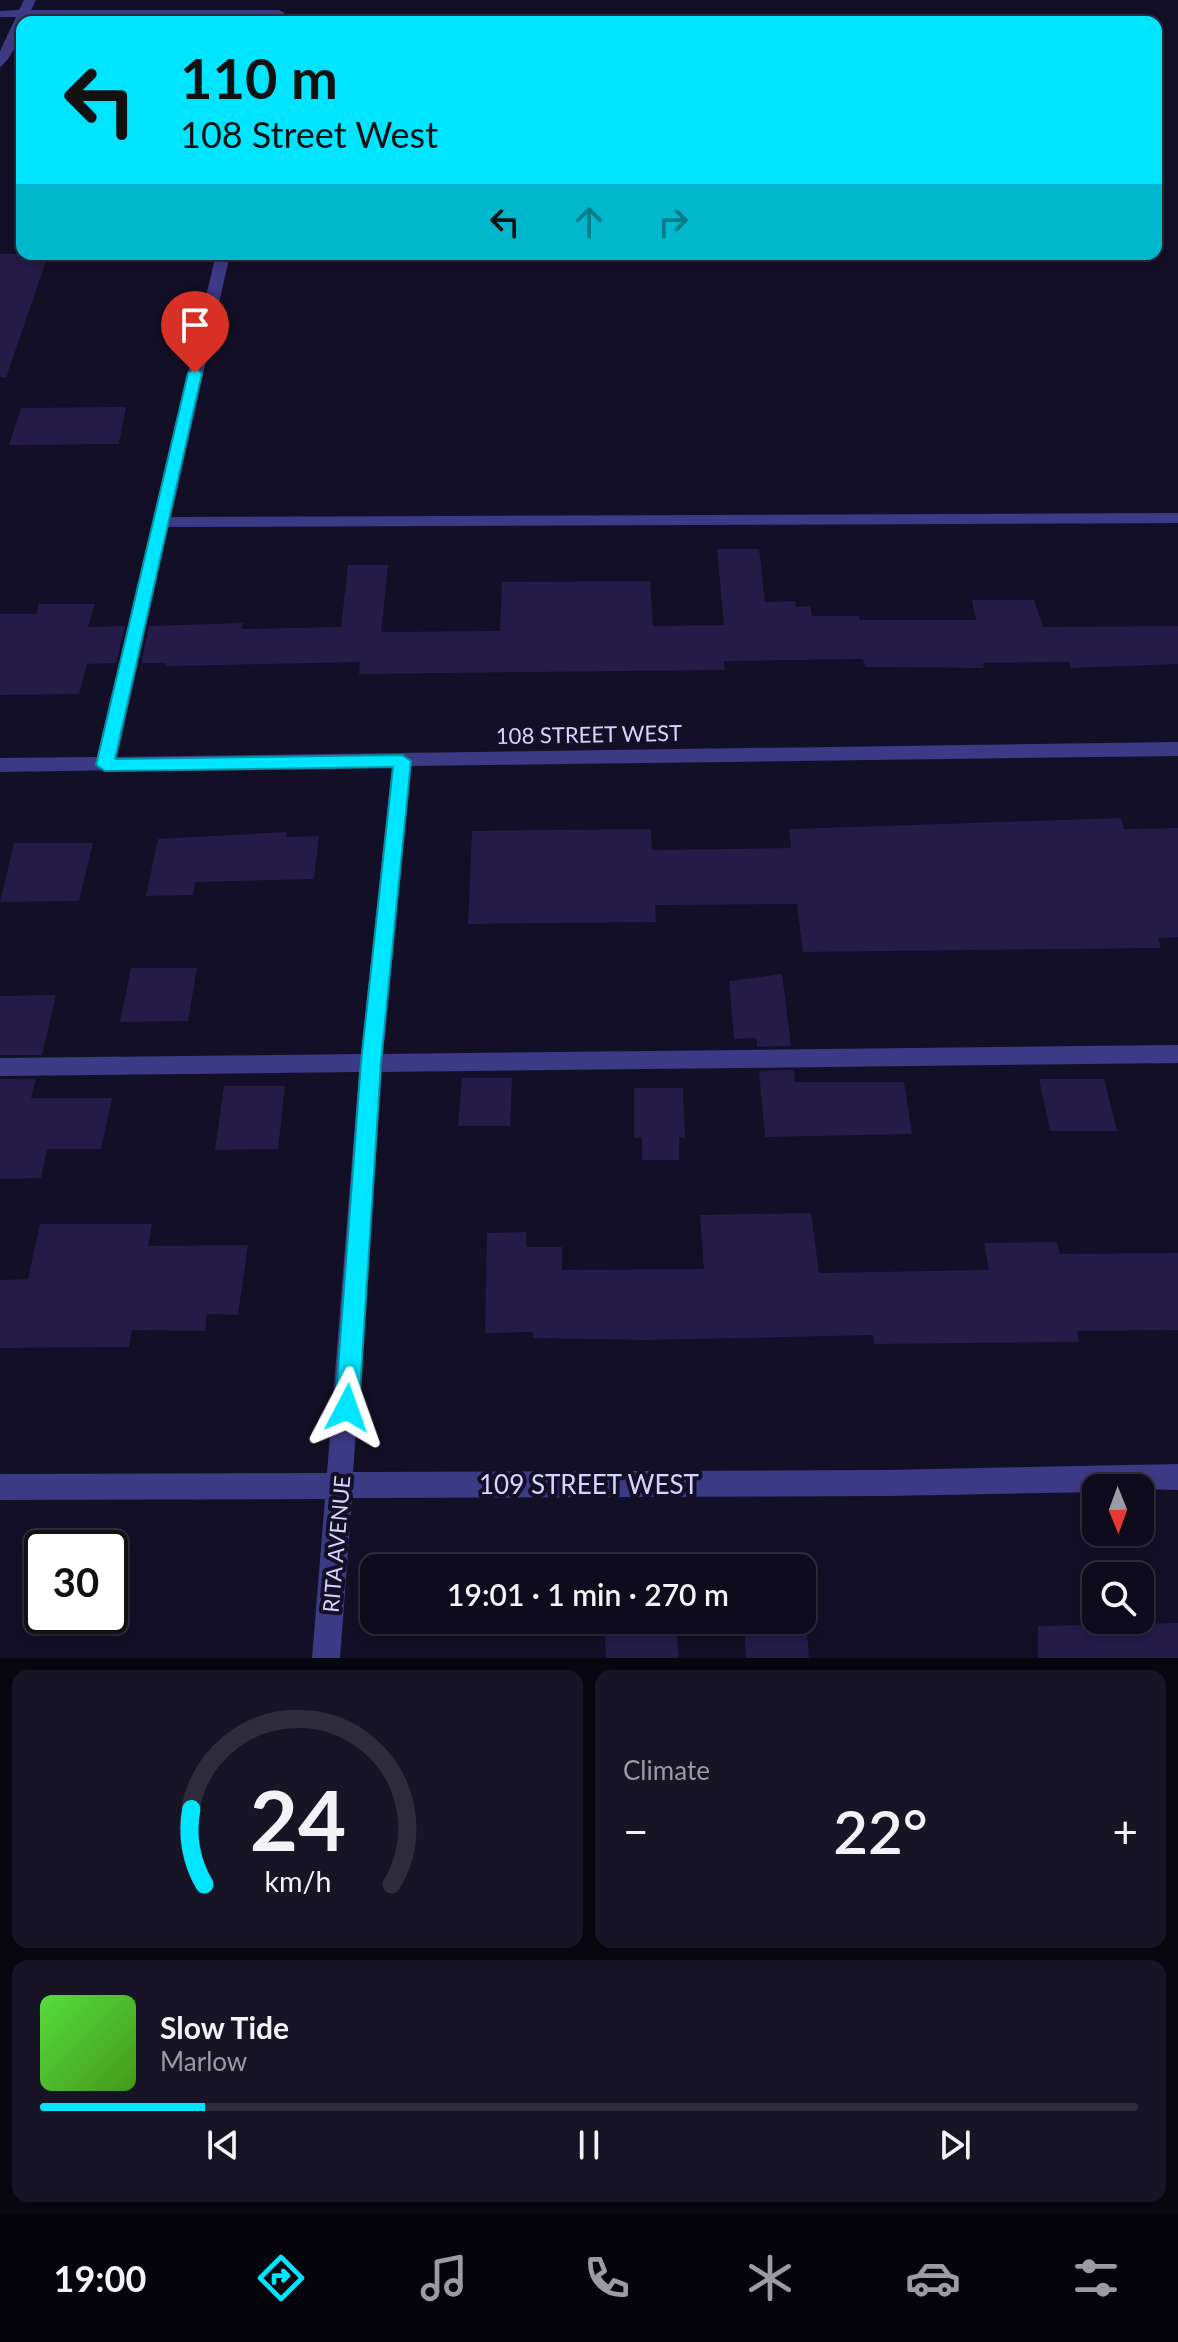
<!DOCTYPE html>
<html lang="en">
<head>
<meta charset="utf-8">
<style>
	:root { --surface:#0e0b1c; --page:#171425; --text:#f1f3f6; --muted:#9b9ba3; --line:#2e2b3b; --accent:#00e5ff }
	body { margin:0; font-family:Lato,sans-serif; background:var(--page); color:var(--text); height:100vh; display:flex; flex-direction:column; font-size:30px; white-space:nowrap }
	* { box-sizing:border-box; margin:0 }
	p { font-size:26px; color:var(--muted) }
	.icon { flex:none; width:44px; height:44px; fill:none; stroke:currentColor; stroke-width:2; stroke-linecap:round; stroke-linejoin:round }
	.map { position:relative; height:1658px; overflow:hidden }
	.drawer { display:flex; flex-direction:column; gap:12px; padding:12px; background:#08060f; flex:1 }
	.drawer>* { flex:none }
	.banner { position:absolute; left:16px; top:16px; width:1146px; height:244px; border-radius:16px; box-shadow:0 4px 12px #0003,0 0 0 2px var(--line); background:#00e5ff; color:#111; overflow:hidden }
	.needle { width:52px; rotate:179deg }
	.buttons { position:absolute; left:1082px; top:1474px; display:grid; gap:16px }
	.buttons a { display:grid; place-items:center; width:72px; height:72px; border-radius:16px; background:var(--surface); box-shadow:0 4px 12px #0003,0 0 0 2px var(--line); font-size:40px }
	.speed { position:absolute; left:24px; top:1530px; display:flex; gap:16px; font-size:40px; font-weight:700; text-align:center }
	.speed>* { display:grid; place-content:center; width:104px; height:104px; border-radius:50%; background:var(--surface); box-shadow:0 4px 12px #0003,0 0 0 2px var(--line); line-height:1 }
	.speed .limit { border:4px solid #111; border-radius:12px; background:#fff; color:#111 }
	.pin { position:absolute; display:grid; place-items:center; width:68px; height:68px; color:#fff; margin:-82px -34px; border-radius:50% 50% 50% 0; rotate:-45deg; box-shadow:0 0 8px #0007 }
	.pin .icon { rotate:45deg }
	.me { position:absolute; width:88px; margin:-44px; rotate:4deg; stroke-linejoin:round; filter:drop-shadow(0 0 6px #0008) }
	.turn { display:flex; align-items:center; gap:28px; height:168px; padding:0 32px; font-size:36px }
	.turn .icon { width:104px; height:104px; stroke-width:2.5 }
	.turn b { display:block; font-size:56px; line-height:68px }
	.lanes { display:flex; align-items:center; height:76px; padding:0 32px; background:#0003; justify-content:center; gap:40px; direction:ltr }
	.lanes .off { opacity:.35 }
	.big { font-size:60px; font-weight:600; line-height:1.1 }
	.drawer .widget { flex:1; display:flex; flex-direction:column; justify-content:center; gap:12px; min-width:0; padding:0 28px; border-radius:16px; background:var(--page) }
	.drawer .dial { align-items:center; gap:0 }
	.dial svg { height:208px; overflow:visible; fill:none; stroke:var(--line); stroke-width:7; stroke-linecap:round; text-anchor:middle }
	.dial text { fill:var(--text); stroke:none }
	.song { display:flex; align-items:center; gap:24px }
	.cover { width:96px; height:96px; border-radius:12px; background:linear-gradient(135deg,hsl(110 70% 55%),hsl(100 70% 35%)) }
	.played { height:8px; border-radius:4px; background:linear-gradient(90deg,var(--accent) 15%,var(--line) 15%) }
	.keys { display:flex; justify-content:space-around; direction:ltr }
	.heat { display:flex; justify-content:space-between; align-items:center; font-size:44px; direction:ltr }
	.drawer .tiles { flex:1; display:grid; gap:12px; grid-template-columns:1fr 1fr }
	.widget:last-child { grid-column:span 2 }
	.trip { position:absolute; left:360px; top:1554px; width:456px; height:80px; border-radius:16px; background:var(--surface); box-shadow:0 4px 12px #0003,0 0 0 2px var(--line); font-weight:600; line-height:80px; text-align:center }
	.tabs { display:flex; height:128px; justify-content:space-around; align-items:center; background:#06040b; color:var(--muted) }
	.tabs .icon { width:56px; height:56px }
	.tabs .current { color:var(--accent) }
	.tabs b { font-size:36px; color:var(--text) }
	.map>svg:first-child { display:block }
</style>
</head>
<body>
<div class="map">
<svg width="1178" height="1658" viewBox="0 0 1178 1658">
	<rect width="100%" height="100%" fill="#130f26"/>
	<path fill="#241b47" d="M 0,254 L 46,254 L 43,261 L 46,261 L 6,378 L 0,377 Z
		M 126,407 L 119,444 L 9,445 L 21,408 Z
		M 717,549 L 759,549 L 765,602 L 795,601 L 796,607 L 810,606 L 812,616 L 859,616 L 860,620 L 976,620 L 972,600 L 1034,600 L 1043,627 L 1178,626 L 1178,664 L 1071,668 L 1069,662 L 983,663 L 984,668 L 865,667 L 863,659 L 724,661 L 725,670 L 359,674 L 360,662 L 165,666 L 166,663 L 141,663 L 149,626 L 243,623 L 242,629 L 341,627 L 348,565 L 388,565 L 381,632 L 500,631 L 502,582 L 650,581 L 653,626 L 724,625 Z
		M 39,604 L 95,604 L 88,627 L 125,626 L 116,663 L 87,664 L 79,694 L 0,695 L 0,614 L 36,614 Z
		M 1121,818 L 1124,829 L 1178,828 L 1178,937 L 1158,938 L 1161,948 L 803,952 L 797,904 L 655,905 L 656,922 L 468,924 L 472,831 L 651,829 L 652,850 L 791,848 L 789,829 Z
		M 287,832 L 286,837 L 319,836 L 314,879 L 195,882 L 193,895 L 146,896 L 158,839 Z
		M 14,843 L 93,843 L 79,901 L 0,902 Z
		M 131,968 L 197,968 L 188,1021 L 120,1022 Z
		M 782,974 L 791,1046 L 757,1047 L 756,1038 L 734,1039 L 729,981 Z
		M 56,995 L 42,1055 L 0,1055 L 0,996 Z
		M 794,1070 L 795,1082 L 904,1082 L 912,1134 L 765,1137 L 759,1071 Z
		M 462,1078 L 512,1078 L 510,1126 L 458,1126 Z
		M 0,1079 L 36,1079 L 31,1098 L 112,1098 L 101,1149 L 47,1149 L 41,1178 L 0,1179 Z
		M 1039,1079 L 1104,1079 L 1117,1131 L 1050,1131 Z
		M 224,1086 L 285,1086 L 278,1149 L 215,1150 Z
		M 634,1088 L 683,1088 L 685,1138 L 679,1137 L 679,1160 L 642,1160 L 642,1137 L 634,1138 Z
		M 811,1213 L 819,1273 L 989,1270 L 984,1243 L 1057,1242 L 1060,1254 L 1178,1253 L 1178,1330 L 1077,1331 L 1079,1342 L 874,1344 L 873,1335 L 644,1340 L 533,1338 L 533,1332 L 485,1333 L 487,1233 L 526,1232 L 526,1247 L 562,1247 L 562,1270 L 704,1269 L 700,1215 Z
		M 40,1224 L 152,1224 L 148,1246 L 248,1245 L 238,1315 L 207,1314 L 205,1331 L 132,1330 L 129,1347 L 0,1348 L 0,1280 L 28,1279 Z
		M 604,1620 L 675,1620 L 679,1658 L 606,1658 Z
		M 744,1620 L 806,1620 L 809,1658 L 746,1658 Z
		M 1178,1623 L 1178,1658 L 1038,1658 L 1038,1626 Z"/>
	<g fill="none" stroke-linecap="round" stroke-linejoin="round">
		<path fill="#3d3a85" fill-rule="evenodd" d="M 24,0 L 36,0 L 31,10 L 279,10 L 285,13 L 279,16 L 27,17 L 22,22 C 22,35 11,60 0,67 L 0,51 L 16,17 L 0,17 L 0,11 L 19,10 Z
			M 216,254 L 230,254 L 171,517 L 1178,513 L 1178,523 L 168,527 L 117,757 L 1178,742 L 1178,756 L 411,766 L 383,1054 L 1178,1045 L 1178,1063 L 382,1072 L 353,1472 L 888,1470 L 1178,1464 L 1178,1490 L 1096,1488 L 1096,1492 L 888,1496 L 352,1498 L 340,1658 L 312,1658 L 325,1499 L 0,1500 L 0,1474 L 327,1473 L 359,1072 L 0,1076 L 0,1058 L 361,1054 L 392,766 L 0,772 L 0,758 L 97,757 Z"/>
	</g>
	<path fill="#00e5ff" stroke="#0095a6" stroke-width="2" d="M 195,369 L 202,373 L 115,759 L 402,755 L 411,761 L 381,1062 L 359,1408 L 355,1416 L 347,1419 L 338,1416 L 335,1408 L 361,1062 L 393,767 L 105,771 L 96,765 L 188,373 Z"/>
	<g text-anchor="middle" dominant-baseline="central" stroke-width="8" stroke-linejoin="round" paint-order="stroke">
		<g font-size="22" fill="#d9d4ff" stroke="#130f26">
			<text transform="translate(589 734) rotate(-1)">108 STREET WEST</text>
			<text transform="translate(336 1544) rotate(-85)">RITA AVENUE</text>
		</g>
		<g font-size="26" fill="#d9d4ff" stroke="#130f26">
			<text x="589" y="1484">109 STREET WEST</text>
		</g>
	</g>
</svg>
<div class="buttons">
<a><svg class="needle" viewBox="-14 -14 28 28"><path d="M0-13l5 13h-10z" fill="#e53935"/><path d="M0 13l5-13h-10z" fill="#9b9ba3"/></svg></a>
<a><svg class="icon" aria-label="search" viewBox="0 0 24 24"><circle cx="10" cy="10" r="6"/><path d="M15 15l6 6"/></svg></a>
</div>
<div class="speed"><div class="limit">30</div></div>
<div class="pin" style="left:195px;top:373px;background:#d93025"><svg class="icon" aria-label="arrive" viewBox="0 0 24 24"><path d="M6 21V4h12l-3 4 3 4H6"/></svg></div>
<svg class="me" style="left:347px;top:1408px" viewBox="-20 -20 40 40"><path d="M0-17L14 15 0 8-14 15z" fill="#00e5ff" stroke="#fff" stroke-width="4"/></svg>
<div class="trip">19:01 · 1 min · 270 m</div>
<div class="banner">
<div class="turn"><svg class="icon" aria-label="left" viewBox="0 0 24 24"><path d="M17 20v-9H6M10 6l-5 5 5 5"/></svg><div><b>110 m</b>108 Street West</div></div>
<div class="lanes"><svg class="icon" aria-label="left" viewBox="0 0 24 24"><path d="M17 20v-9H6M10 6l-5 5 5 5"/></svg><svg class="icon off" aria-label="ahead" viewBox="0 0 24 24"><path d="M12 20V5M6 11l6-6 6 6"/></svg><svg class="icon off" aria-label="right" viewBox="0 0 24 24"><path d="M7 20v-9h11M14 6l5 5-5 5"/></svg></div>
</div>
</div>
<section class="drawer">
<div class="tiles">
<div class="widget dial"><svg viewBox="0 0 100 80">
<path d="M14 69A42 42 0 1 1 86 69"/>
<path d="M14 69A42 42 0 0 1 9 40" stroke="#00e5ff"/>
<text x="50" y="56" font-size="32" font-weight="700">24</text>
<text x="50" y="72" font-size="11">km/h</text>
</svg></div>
<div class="widget"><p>Climate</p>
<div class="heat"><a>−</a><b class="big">22°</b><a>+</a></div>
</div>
<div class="widget">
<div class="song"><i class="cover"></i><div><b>Slow Tide</b><p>Marlow</p></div></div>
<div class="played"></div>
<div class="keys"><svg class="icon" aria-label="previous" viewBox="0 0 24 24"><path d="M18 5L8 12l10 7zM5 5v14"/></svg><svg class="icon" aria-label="pause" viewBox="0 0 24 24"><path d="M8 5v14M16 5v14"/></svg><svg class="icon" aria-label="next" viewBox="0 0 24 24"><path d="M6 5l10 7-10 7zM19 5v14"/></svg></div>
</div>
</div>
</section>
<nav class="tabs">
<b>19:00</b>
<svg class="icon current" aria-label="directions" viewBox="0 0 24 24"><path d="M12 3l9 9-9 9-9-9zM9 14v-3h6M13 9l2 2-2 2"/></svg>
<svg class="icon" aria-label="music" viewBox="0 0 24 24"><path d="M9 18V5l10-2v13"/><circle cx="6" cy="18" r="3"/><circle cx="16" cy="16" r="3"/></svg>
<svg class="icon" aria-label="phone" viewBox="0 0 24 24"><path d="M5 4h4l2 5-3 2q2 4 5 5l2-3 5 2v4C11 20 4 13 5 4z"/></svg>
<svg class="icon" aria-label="climate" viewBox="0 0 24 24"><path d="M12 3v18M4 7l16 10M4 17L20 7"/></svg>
<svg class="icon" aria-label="car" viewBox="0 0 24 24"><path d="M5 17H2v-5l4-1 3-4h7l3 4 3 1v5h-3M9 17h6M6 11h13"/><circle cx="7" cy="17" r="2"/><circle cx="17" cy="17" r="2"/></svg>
<svg class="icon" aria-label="filters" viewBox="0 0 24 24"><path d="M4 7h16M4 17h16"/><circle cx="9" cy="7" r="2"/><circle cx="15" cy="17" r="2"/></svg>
</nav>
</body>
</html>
